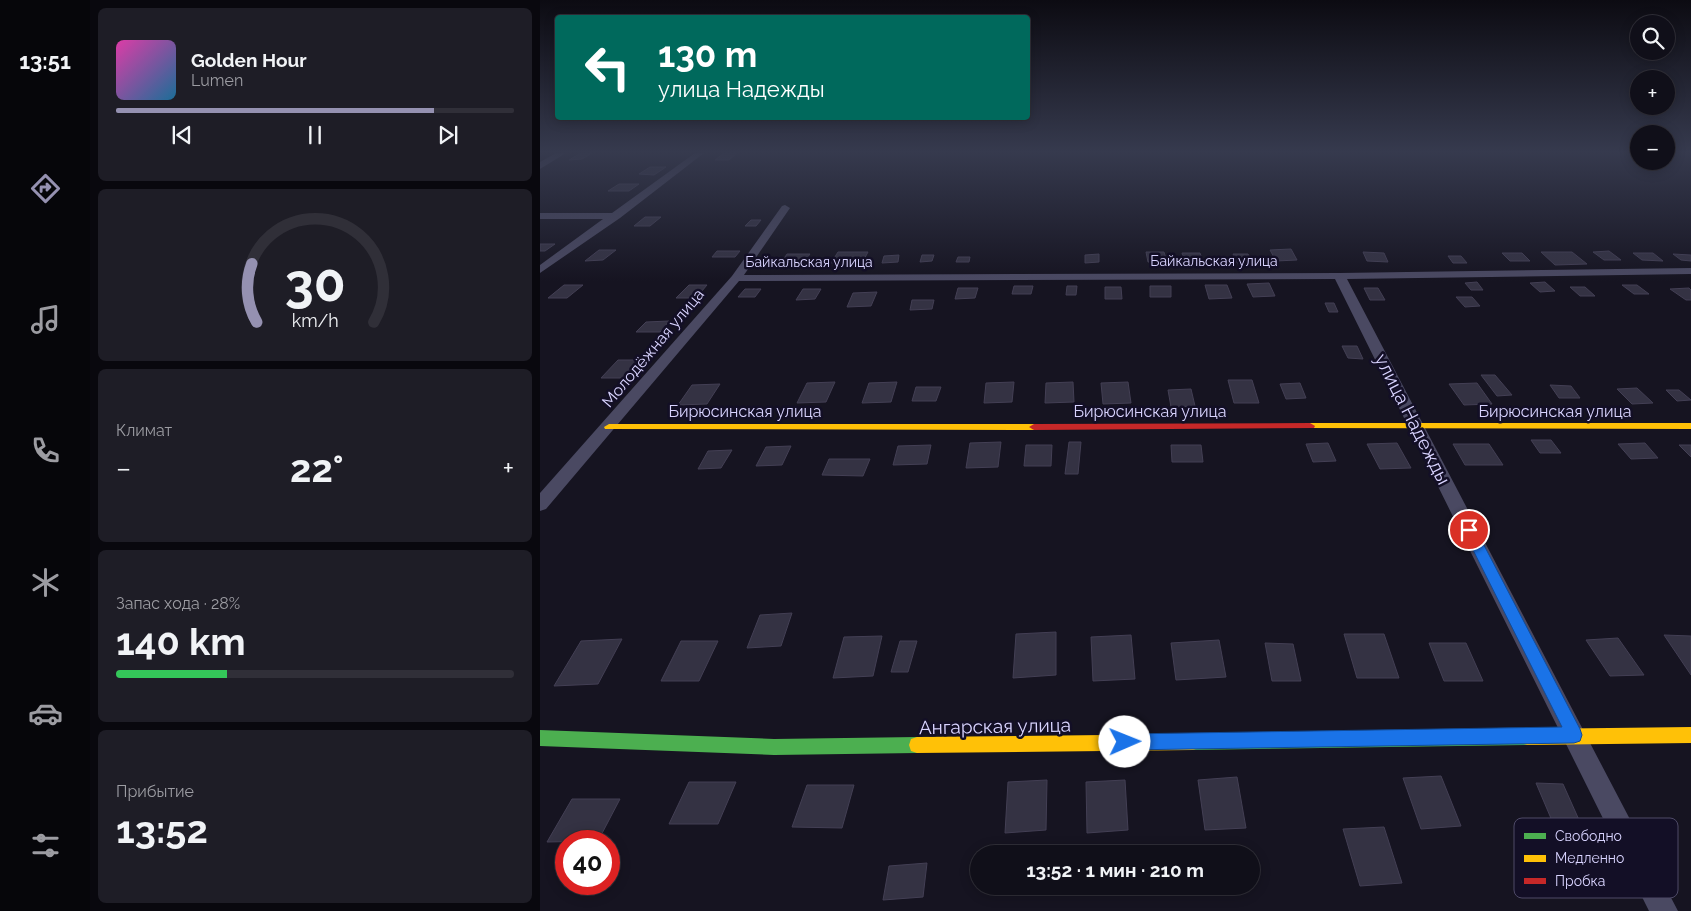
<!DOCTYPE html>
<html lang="ru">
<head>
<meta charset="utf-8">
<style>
	:root { --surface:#100f19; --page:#1e1d26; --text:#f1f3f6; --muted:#9c9ca2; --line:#302f38; --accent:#9591b1 }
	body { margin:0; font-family:Raleway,sans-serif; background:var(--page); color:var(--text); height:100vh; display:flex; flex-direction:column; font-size:19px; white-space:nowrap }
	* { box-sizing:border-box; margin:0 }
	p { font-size:16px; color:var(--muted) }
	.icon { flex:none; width:28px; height:28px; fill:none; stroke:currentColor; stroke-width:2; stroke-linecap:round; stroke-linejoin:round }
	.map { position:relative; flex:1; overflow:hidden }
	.sheet { display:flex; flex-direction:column; gap:8px; padding:8px; background:#09080e; width:450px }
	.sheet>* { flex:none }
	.banner { position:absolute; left:15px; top:15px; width:475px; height:105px; border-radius:5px; box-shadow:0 2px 12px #0003,0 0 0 1px var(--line); background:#00695c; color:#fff; overflow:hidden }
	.buttons { position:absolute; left:1090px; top:15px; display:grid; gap:10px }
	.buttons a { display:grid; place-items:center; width:45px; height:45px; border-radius:50%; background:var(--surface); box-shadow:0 2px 12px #0003,0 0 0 1px var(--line); font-size:25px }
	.speed { position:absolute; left:15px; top:830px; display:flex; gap:10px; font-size:25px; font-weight:700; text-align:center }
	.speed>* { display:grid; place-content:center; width:65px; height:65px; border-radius:50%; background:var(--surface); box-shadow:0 2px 12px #0003,0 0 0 1px var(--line); line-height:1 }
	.speed .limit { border:8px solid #d22; background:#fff; color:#111 }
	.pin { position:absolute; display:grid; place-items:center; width:42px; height:42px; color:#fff; margin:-21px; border:2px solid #fff; border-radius:50%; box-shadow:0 1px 5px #0007 }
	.me { position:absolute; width:55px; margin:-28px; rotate:89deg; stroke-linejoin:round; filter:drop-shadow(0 0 4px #0008) }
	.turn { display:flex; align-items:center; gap:18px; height:105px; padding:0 20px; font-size:22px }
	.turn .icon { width:65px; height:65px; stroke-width:2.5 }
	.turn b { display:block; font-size:35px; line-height:42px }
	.big { font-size:38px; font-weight:700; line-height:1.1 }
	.sheet .card { flex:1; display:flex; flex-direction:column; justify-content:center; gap:8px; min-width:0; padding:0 18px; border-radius:8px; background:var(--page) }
	.sheet .dial { align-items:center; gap:0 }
	.dial svg { height:130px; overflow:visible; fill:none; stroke:var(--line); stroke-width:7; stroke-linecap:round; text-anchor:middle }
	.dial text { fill:var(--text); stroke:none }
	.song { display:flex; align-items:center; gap:15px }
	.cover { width:60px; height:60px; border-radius:8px; background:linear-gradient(135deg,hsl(320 70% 55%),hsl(200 70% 35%)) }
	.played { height:5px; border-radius:2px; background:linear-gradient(90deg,var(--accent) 80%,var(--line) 80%) }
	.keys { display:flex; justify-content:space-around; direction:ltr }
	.heat { display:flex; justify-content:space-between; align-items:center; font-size:28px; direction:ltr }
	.charge { height:8px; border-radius:4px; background:linear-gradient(90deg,#34c759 28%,var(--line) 0) }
	.trip { position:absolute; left:430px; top:845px; width:290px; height:50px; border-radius:25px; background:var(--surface); box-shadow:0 2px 12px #0003,0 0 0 1px var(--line); font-weight:700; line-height:50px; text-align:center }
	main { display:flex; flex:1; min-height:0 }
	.menu { display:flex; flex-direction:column; width:90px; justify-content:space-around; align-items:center; background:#06060a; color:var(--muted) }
	.menu .icon { width:35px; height:35px }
	.menu .active { color:var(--accent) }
	.menu b { font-size:22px; color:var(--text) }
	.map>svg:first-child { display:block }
</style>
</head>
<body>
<main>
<nav class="menu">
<b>13:51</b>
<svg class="icon active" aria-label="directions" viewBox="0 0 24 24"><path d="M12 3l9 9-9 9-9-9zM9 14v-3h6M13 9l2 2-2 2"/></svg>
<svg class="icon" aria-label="music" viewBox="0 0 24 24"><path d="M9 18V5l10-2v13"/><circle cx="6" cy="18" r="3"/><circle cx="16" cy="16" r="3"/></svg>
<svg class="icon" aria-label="phone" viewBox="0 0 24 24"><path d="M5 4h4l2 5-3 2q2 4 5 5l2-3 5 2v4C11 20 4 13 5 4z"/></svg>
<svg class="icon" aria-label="climate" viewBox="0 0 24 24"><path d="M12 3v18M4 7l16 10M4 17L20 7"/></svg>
<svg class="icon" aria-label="car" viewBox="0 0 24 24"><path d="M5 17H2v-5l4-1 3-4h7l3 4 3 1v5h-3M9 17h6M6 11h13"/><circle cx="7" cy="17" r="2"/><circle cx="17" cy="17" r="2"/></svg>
<svg class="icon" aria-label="filters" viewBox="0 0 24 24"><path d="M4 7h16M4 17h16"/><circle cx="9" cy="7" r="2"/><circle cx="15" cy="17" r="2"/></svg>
</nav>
<section class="sheet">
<div class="card">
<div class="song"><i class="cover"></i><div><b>Golden Hour</b><p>Lumen</p></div></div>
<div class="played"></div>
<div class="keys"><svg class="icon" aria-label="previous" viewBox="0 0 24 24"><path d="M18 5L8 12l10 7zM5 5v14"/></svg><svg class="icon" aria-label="pause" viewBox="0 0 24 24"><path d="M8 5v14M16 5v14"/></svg><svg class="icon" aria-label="next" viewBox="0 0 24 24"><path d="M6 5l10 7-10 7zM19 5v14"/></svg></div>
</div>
<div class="card dial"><svg viewBox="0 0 100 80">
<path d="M14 69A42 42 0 1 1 86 69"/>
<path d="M14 69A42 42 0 0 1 11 33" stroke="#9591b1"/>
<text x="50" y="56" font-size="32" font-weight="700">30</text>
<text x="50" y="72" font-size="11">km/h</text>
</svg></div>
<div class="card"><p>Климат</p>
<div class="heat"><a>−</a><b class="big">22°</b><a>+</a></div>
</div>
<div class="card"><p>Запас хода · 28%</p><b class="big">140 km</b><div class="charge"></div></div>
<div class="card"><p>Прибытие</p><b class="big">13:52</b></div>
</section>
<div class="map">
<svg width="1151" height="911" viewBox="0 0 1151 911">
	<rect width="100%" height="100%" fill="#161421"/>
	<path fill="#343243" stroke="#433f54" d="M 52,153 L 42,159 L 29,160 L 39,154 Z
		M 184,153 L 197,153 L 189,160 L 175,160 Z
		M 110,167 L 126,167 L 114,175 L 99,174 Z
		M 79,184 L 99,184 L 89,191 L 68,191 Z
		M 105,217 L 121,217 L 110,226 L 94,226 Z
		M 211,220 L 221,220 L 216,226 L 205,226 Z
		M 0,244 L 15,244 L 5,251 L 0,251 Z
		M 751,249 L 757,260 L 736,261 L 730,250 Z
		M 59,250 L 76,250 L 63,260 L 45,261 Z
		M 177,251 L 200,251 L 195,257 L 172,257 Z
		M 1069,251 L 1081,260 L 1064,260 L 1053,252 Z
		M 298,252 L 328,252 L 322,263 L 291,263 Z
		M 606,252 L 624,252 L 627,262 L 608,262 Z
		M 823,252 L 844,253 L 848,262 L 827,261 Z
		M 1001,252 L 1032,252 L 1047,264 L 1015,265 Z
		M 642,253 L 660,253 L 663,262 L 645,263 Z
		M 962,253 L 982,253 L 990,261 L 970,261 Z
		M 1093,253 L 1113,253 L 1123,261 L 1102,260 Z
		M 247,254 L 270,254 L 263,263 L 241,263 Z
		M 559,254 L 559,262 L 545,263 L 545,255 Z
		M 693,254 L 708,254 L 712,262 L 697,263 Z
		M 1133,254 L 1151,255 L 1151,261 L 1141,260 Z
		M 359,255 L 358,262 L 342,263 L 344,256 Z
		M 382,255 L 394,255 L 392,261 L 380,262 Z
		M 908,256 L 921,256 L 927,263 L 913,263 Z
		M 418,257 L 430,257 L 429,262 L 416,262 Z
		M 937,282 L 943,290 L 931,290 L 925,283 Z
		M 1005,282 L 1015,291 L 1000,292 L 990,283 Z
		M 729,283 L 735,296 L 713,297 L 707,284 Z
		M 24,285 L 43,285 L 27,298 L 8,298 Z
		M 149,285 L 167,285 L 156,298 L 136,298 Z
		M 665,285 L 687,285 L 692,298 L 669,299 Z
		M 1082,285 L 1097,285 L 1109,294 L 1094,294 Z
		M 474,286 L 493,286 L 491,294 L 472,294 Z
		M 527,286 L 537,286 L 536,295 L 526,295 Z
		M 610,286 L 631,286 L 631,297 L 610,297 Z
		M 565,287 L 581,287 L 582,299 L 565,299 Z
		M 1030,287 L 1045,287 L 1055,296 L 1040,296 Z
		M 418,288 L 438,288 L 435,298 L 415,299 Z
		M 824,288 L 838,288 L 845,300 L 830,300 Z
		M 1149,288 L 1151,290 L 1151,300 L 1146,300 L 1130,289 Z
		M 205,289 L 221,289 L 215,297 L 198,297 Z
		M 263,289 L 281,289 L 275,299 L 256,300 Z
		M 337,292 L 331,306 L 307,307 L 313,293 Z
		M 916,297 L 932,297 L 940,306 L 925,307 Z
		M 372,300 L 394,300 L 392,309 L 370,310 Z
		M 785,303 L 794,303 L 798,312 L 789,312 Z
		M 129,321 L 120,332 L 96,332 L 106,322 Z
		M 802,346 L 817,346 L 823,359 L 808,358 Z
		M 78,360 L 100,360 L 83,378 L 61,378 Z
		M 941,375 L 955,375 L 972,395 L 957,396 Z
		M 688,380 L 712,380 L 719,403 L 694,403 Z
		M 295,382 L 286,402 L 257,403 L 267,383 Z
		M 357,382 L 351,402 L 322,403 L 329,383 Z
		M 474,382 L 472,402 L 444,403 L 446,383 Z
		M 533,382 L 534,402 L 505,403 L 506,383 Z
		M 588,382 L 591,403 L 563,404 L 561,383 Z
		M 760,383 L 766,398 L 746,399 L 740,384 Z
		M 937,383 L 952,404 L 924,405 L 909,384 Z
		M 180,384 L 167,404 L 138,405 L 152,385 Z
		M 1010,385 L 1031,386 L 1040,398 L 1019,398 Z
		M 376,387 L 401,387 L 396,401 L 372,401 Z
		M 1097,388 L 1113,403 L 1092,404 L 1077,389 Z
		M 651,389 L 655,406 L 631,407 L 628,390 Z
		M 1126,390 L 1139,390 L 1151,400 L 1137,401 Z
		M 991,440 L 1011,440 L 1021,453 L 1000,453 Z
		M 461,442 L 458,467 L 426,468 L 430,443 Z
		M 529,442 L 541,442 L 538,474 L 525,474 Z
		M 788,443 L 796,461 L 773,462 L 766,444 Z
		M 857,443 L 871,468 L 840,469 L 827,444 Z
		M 1105,443 L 1118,458 L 1091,459 L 1078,444 Z
		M 913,444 L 949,444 L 963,465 L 925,465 Z
		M 391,445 L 387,464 L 353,465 L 358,446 Z
		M 486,445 L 512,445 L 511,466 L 484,466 Z
		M 631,445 L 661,445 L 663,462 L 632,462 Z
		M 1139,445 L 1151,445 L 1151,457 Z
		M 251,446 L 242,465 L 216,466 L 226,447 Z
		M 192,450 L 181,468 L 158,469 L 168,451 Z
		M 289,459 L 330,459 L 323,476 L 282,475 Z
		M 252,613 L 241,646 L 207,648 L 220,615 Z
		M 516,632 L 516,675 L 473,678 L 476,634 Z
		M 804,634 L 844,634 L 859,678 L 817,678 Z
		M 591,635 L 595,679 L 553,681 L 551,637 Z
		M 1124,635 L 1151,636 L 1151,675 Z
		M 342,636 L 333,676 L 293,678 L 304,637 Z
		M 1078,638 L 1104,675 L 1070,676 L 1046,640 Z
		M 82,639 L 58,684 L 14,686 L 41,641 Z
		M 679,640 L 686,677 L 636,680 L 631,643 Z
		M 141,641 L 178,641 L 159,681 L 121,681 Z
		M 360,641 L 377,641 L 368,672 L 351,672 Z
		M 725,643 L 753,644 L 761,681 L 732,681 Z
		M 889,643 L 926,643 L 943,681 L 904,681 Z
		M 901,776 L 921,826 L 881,829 L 863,778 Z
		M 697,777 L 706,828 L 665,830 L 658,780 Z
		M 507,780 L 506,830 L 465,833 L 468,782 Z
		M 585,780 L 588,830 L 547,833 L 546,782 Z
		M 149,782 L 196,782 L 178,824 L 129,824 Z
		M 996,783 L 1023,784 L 1064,876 L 1035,875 Z
		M 267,785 L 314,785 L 302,828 L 252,827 Z
		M 32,799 L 80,799 L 58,841 L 7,842 Z
		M 844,827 L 862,883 L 820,886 L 803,829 Z
		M 387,863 L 383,897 L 343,900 L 349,866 Z"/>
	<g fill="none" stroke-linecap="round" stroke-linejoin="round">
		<path fill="#4a4962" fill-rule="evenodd" d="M 16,153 L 26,153 L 0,169 L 0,162 Z
			M 155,153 L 164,153 L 80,218 L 0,273 L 0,265 L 63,219 L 0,219 L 0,213 L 72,213 Z
			M 245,205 L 250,208 L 204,275 L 799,273 L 1151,268 L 1151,274 L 807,279 L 1138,911 L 1109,911 L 795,279 L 199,281 L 6,509 L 0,511 L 0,493 L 192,276 L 242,206 Z"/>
		<path fill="#4caf50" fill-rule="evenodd" d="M 987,729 L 993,731 L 995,737 L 993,743 L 987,745 L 653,750 L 647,748 L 645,742 L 647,736 L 653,734 Z
			M 0,730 L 234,739 L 377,737 L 383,739 L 385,745 L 383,751 L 377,753 L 234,755 L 0,746 Z"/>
		<path fill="#ffc107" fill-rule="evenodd" d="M 770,423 L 1151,423 L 1151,429 L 766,428 L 765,426 Z
			M 69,424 L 494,424 L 499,427 L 494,430 L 65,429 L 64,427 Z
			M 1151,727 L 1151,743 L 987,745 L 981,743 L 979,737 L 981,731 L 987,729 Z
			M 653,734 L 659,736 L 661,742 L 659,748 L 653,750 L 377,753 L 371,751 L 369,745 L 371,739 L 377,737 Z"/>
		<path fill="#c62828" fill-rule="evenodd" d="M 770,423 L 775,426 L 774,428 L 494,430 L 489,427 L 494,424 Z"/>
	</g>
	<linearGradient id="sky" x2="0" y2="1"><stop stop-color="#0c0b12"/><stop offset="0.54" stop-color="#363a4e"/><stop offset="1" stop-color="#363a4e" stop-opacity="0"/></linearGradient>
	<rect width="1151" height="281" fill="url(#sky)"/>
	<path fill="#1a73e8" stroke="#114b97" d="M 929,525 L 934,526 L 936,530 L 1040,729 L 1042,735 L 1040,741 L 1034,743 L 585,750 L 579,748 L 577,742 L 579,736 L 585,734 L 1022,727 L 923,530 L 925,526 Z"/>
	<g text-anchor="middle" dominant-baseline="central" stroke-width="5" stroke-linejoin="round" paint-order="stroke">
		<g font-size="14" fill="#d9d4ff" stroke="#130f26">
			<text x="674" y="261">Байкальская улица</text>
			<text x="269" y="262">Байкальская улица</text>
		</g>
		<g font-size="16" fill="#d9d4ff" stroke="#130f26">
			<text transform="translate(113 348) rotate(-50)">Молодёжная улица</text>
			<text x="205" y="411">Бирюсинская улица</text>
			<text x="610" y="411">Бирюсинская улица</text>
			<text x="1015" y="411">Бирюсинская улица</text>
		</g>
		<g font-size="19" fill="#d9d4ff" stroke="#130f26">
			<text transform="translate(873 419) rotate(63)">улица Надежды</text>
			<text transform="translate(455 726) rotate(-1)">Ангарская улица</text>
		</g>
	</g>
	<rect x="974" y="818" width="164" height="80" rx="8" fill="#130f26" stroke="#4e4a67" stroke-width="1"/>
	<rect x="984" y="833" width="22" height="6" fill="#4caf50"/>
	<rect x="984" y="855" width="22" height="7" fill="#ffc107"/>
	<rect x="984" y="878" width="22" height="6" fill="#c62828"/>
	<g font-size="14" fill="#d9d4ff">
		<text x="1015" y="841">Свободно</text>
		<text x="1015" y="863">Медленно</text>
		<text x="1015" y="886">Пробка</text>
	</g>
</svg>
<div class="buttons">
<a><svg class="icon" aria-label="search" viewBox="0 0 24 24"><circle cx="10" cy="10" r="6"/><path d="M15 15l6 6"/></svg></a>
<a>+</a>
<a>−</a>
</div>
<div class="speed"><div class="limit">40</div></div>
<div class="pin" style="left:929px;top:530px;background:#d93025"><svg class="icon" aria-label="arrive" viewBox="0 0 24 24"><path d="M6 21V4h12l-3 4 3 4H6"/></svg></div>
<svg class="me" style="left:585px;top:742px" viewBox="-20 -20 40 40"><circle r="19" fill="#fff"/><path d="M0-13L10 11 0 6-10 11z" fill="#1a73e8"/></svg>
<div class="trip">13:52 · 1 мин · 210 m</div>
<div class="banner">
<div class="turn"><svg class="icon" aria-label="left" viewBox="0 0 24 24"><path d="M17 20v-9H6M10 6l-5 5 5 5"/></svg><div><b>130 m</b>улица Надежды</div></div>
</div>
</div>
</main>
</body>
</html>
